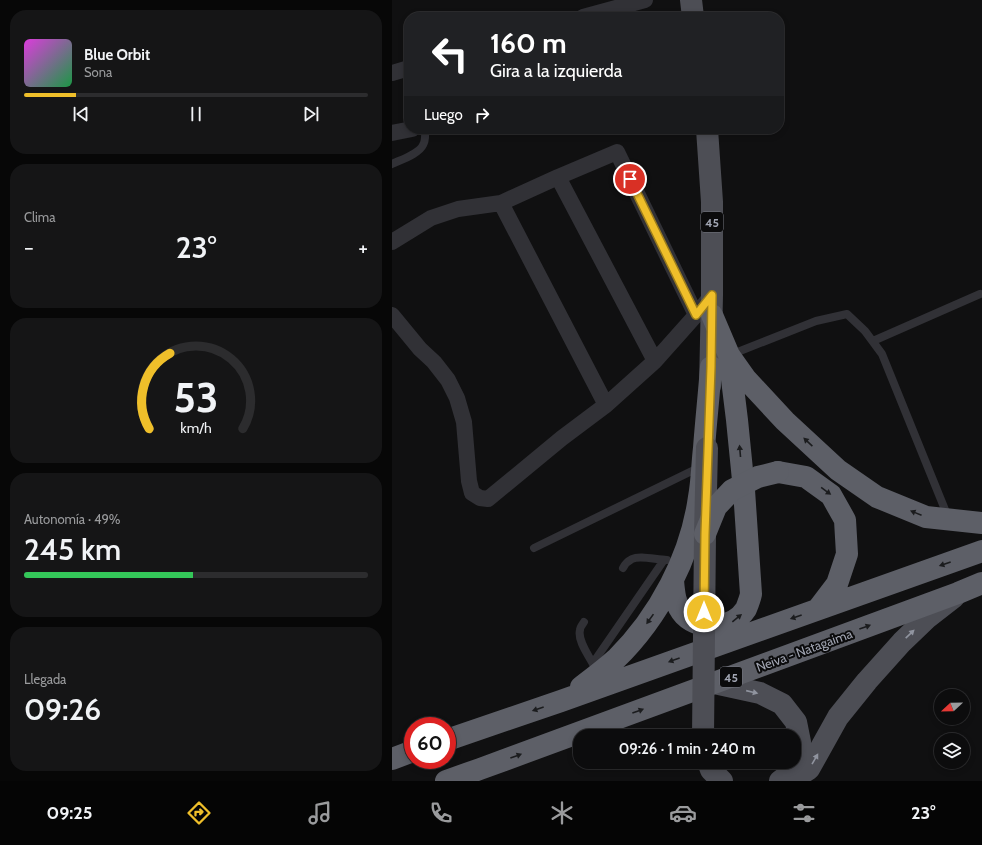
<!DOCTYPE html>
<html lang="es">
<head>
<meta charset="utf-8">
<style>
	:root { --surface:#0c0c0d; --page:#151516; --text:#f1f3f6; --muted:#9a9b9d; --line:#2c2c2e; --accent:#efbf2a }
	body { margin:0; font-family:Cabin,sans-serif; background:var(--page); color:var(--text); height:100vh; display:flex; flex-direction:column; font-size:15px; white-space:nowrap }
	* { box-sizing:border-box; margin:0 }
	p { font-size:13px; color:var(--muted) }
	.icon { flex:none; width:22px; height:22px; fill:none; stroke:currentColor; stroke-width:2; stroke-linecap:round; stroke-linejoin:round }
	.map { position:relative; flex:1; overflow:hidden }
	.side { display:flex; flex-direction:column; gap:10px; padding:10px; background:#070707; width:392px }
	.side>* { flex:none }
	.top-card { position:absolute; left:12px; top:12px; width:380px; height:122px; border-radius:16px; box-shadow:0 2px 6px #0003,0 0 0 1px var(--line); background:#202124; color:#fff; overflow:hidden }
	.needle { width:26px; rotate:248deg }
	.controls { position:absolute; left:542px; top:689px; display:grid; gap:8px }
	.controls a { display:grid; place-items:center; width:36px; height:36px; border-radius:50%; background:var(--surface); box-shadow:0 2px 6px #0003,0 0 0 1px var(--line); font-size:20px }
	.speed { position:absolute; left:12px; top:717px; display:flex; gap:8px; font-size:20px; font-weight:700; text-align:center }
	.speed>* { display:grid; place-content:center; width:52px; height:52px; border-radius:50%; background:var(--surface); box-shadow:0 2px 6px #0003,0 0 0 1px var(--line); line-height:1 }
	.speed .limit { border:6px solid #d22; background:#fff; color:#111 }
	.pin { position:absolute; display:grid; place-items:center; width:34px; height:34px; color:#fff; margin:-17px; border:2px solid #fff; border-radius:50%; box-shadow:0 1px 4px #0007 }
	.me { position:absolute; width:44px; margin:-22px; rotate:0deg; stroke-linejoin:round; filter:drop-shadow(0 0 3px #0008) }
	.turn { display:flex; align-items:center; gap:14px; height:84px; padding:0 20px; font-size:18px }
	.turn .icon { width:52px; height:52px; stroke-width:2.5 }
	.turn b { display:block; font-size:28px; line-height:34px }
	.then { display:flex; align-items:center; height:38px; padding:0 20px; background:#0003; gap:8px; font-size:15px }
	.big { font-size:30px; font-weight:600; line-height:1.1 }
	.side .card { flex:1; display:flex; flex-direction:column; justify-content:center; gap:6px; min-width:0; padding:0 14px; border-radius:16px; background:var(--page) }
	.side .dial { align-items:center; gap:0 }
	.dial svg { height:104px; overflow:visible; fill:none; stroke:var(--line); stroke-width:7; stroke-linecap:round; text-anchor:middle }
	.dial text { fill:var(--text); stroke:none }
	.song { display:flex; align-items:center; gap:12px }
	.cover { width:48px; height:48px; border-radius:6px; background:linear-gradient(135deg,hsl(300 70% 55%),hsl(140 70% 35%)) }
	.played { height:4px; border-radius:2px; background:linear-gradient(90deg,var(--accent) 15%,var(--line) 15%) }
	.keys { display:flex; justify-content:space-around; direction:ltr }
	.heat { display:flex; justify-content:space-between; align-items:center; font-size:22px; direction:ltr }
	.charge { height:6px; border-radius:3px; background:linear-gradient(90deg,#34c759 49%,var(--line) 0) }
	.trip { position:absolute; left:181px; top:729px; width:228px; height:40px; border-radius:16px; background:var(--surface); box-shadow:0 2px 6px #0003,0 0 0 1px var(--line); font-weight:600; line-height:40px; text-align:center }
	.tabs { display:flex; height:64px; justify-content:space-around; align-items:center; background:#050505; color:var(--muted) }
	.tabs .icon { width:28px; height:28px }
	.tabs .current { color:var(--accent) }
	.tabs b { font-size:18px; color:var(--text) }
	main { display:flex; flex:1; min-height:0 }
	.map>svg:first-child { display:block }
</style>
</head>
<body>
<main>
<section class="side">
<div class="card">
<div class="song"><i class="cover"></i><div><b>Blue Orbit</b><p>Sona</p></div></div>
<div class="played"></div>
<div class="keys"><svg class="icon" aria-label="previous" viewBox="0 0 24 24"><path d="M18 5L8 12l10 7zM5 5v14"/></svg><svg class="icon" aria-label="pause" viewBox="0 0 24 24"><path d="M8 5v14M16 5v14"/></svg><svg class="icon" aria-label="next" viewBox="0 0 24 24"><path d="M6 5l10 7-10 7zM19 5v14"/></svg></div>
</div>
<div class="card"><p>Clima</p>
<div class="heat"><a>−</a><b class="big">23°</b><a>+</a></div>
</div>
<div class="card dial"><svg viewBox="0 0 100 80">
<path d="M14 69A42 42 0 1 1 86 69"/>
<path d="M14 69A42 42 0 0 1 30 11" stroke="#efbf2a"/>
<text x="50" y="56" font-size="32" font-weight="700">53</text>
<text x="50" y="72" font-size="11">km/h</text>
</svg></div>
<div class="card"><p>Autonomía · 49%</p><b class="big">245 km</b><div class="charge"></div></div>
<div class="card"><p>Llegada</p><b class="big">09:26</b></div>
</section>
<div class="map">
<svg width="590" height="781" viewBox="0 0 590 781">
	<rect width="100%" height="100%" fill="#101011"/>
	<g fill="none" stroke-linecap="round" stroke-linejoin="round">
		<path stroke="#313136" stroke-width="8" d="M 0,164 C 8,160 27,154 31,145 C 34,140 33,135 33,129
			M 481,341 L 588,294
			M 338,355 L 424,321 L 455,314 L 473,331 L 490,354 L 556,517
			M 142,548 L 308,467
			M 231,568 C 233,564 236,561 240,559 C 248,555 265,560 275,560
			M 192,622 C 191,624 188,627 188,630 C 185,641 198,657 202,666
			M 201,663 L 272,560"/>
		<path stroke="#313136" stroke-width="16" d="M 191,17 L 253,0
			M 0,73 L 17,68
			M 0,133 L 20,129
			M 166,177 L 263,361
			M 109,203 L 214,405
			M 0,242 L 39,218 L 66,209 L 109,203 L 166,177 L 225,152 L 304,315
			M 0,315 L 28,349 L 42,362 L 56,380 L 65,398 L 72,422 L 77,481 L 80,493 L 88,498 L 96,499 L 170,438 L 214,405 L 263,361 L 304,315 L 320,295"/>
		<path stroke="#4d4e55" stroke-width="22" d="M 299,0 L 301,17
			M 315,129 L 320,202 L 320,295 L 318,386
			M 322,683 L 368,693 L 390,704 L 404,722 L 408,742 L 403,765 L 392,778 L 388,781
			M 316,762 L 319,770 L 330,781
			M 392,778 L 406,776 L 417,769 L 446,717 L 475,681 L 510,642 L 535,618 L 562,597"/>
		<path stroke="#5d5f67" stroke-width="22" d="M 320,315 L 337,355 L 354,379 L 393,421 L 446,470 L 485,497 L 534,517 L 590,523
			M 386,472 L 414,477 L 439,495 L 453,520 L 455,554 L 445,584 L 426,609
			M 281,580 C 282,593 283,605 292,615 C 309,632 341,629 354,609 C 356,604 358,599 359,594 L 352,490 L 345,420 L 337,355
			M 189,687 C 201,678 213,669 224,659 C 267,617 299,556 307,497 C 310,481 310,465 312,448 C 314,421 317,394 319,367
			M 55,740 L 169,701 L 590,551
			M 0,759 L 21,751
			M 54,781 L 88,769 L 566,593 L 590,583"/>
		<path stroke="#4d4e55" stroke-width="22" d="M 311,736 L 313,534 L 315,448"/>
		<path stroke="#5d5f67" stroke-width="22" d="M 313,534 L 324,507 L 340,490 L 366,477 L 386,472"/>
	</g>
	<defs><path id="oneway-solid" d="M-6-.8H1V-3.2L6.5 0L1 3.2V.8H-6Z"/></defs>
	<g fill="#1b1c1e">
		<use href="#oneway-solid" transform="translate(416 442) rotate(-137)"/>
		<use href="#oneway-solid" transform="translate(348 451) rotate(-95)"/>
		<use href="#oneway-solid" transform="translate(434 491) rotate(36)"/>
		<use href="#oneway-solid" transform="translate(524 513) rotate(-158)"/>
		<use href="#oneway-solid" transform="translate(553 564) rotate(161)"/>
		<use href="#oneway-solid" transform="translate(404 617) rotate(161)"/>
		<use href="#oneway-solid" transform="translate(345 618) rotate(-39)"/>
		<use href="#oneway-solid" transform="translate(258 619) rotate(125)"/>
		<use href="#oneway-solid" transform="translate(473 627) rotate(-20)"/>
		<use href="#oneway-solid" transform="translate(282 660) rotate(160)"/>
		<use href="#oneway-solid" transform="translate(146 709) rotate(161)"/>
		<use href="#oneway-solid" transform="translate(246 711) rotate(-20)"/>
		<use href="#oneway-solid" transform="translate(124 756) rotate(-20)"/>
	</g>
	<g fill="#90949f">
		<use href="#oneway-solid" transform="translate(518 634) rotate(-44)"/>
		<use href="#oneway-solid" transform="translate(360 692) rotate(13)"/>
		<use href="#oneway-solid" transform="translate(423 759) rotate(-60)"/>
	</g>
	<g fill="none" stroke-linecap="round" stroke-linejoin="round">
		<defs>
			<path id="route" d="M 238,179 L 304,315 L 320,295 L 319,367 L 313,534 L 312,612"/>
		</defs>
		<use href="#route" stroke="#9b7c1b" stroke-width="10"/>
		<use href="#route" stroke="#efbf2a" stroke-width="7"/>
	</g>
	<g text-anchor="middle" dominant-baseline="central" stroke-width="4" stroke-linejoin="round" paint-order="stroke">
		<g fill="#0b0b0c" stroke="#747780" stroke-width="1">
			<rect x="309" y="212" width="22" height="20" rx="3"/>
			<rect x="328" y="667" width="22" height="20" rx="3"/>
		</g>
		<g font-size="12" font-weight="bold" fill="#a1a5b2">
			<text x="320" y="222">45</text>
			<text x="339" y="677">45</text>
		</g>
		<g font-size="13" fill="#a1a5b2" stroke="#0b0b0c">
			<text transform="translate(412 650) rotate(-20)">Neiva - Natagaima</text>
		</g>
	</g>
</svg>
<div class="controls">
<a><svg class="needle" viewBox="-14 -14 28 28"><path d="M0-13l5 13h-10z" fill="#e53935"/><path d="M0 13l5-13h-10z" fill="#9a9b9d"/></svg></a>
<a><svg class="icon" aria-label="layers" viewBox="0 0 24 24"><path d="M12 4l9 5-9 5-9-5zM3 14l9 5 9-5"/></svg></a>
</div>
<div class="speed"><div class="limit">60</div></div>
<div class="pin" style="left:238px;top:179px;background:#d93025"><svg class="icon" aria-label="arrive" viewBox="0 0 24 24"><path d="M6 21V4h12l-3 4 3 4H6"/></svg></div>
<svg class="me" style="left:312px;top:612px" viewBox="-20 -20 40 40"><circle r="17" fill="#efbf2a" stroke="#fff" stroke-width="3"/><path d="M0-11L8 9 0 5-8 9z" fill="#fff"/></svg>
<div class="trip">09:26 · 1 min · 240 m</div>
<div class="top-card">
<div class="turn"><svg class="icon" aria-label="left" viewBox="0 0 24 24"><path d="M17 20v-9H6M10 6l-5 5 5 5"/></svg><div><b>160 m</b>Gira a la izquierda</div></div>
<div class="then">Luego<svg class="icon" aria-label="right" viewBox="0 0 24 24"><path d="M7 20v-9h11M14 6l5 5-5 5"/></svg></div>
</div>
</div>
</main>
<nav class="tabs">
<b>09:25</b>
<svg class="icon current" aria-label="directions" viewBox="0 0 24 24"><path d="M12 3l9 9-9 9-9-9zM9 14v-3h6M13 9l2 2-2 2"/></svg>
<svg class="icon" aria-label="music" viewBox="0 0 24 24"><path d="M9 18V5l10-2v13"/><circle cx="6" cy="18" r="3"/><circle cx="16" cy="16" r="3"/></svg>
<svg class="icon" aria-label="phone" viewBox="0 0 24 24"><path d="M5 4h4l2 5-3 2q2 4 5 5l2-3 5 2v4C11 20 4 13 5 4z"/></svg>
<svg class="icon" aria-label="climate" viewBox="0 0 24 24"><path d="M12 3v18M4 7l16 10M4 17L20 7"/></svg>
<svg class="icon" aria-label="car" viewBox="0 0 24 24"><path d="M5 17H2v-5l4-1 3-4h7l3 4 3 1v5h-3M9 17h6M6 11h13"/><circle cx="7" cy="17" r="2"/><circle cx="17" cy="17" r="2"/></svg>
<svg class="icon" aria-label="filters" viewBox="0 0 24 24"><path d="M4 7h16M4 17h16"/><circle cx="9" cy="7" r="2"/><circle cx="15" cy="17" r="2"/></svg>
<b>23°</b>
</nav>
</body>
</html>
